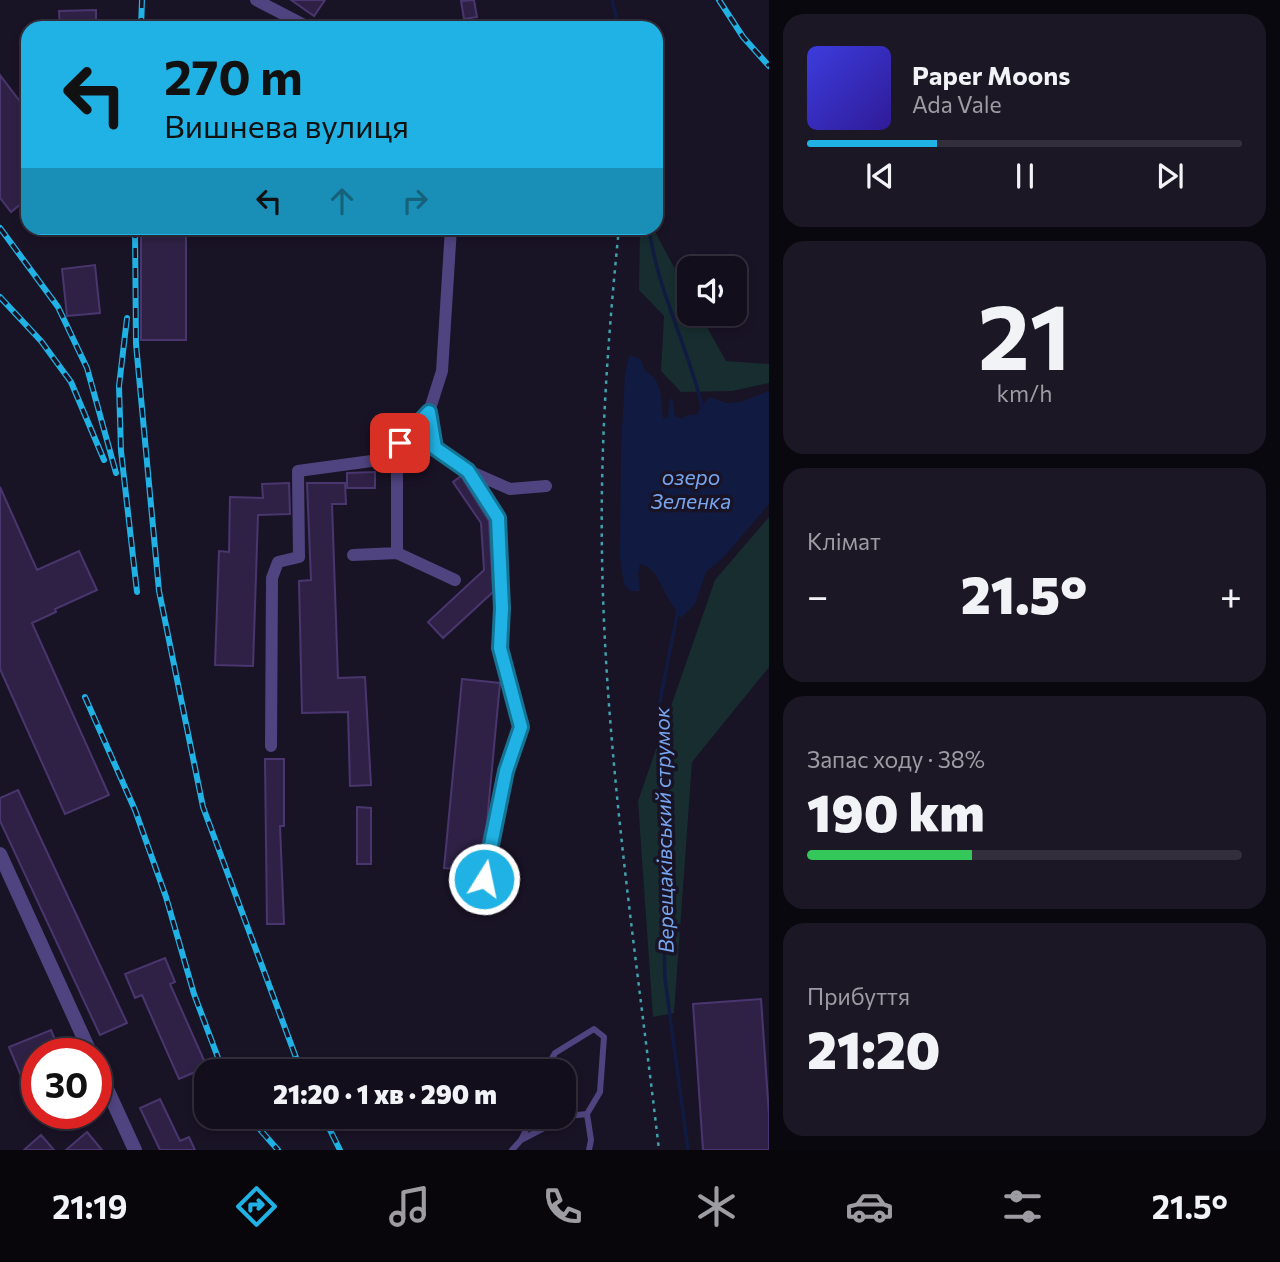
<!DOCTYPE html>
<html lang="uk">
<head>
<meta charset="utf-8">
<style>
	:root { --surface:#130e1c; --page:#1c1725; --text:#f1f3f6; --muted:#9d9ca3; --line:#322e3b; --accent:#20b2e4 }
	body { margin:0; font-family:Commissioner,sans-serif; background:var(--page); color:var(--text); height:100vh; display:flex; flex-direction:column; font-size:26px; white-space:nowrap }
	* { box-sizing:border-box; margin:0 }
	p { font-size:23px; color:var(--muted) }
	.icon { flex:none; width:38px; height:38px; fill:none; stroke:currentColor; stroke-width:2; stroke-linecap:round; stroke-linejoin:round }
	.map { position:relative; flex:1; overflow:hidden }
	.side { display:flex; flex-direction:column; gap:14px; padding:14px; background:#0a080f; width:511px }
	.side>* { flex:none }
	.guide { position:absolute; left:21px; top:21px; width:642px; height:214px; border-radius:21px; box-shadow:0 4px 10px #0003,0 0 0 2px var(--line); background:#20b2e4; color:#111; overflow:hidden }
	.fabs { position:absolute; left:677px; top:256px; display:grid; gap:14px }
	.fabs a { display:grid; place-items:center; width:70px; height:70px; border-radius:14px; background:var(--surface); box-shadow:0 4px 10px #0003,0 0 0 2px var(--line); font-size:35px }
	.speed { position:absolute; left:21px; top:1038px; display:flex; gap:14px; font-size:35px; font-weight:700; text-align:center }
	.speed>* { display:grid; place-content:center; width:91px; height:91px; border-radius:50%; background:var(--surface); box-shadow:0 4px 10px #0003,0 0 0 2px var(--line); line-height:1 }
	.speed .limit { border:10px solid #d22; background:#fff; color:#111 }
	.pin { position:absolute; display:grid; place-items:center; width:60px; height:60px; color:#fff; margin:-30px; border-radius:14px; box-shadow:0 4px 10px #0006 }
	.me { position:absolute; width:77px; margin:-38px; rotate:10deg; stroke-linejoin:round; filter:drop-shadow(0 0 5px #0008) }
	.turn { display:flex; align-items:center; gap:24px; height:147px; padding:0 28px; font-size:32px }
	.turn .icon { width:91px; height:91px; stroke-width:2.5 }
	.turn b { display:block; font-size:49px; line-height:60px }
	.lanes { display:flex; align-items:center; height:66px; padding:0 28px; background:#0003; justify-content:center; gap:35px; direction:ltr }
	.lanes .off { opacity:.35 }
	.big { font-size:52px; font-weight:800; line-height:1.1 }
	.side .card { flex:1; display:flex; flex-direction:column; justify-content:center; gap:10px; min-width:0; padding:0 24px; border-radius:21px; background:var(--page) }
	.side .dial { align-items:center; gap:0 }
	.dial b { font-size:91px; line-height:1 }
	.song { display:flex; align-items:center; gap:21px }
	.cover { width:84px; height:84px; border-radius:10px; background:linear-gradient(135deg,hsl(240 70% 55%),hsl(250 70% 35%)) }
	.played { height:7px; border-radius:4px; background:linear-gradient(90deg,var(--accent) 30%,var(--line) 30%) }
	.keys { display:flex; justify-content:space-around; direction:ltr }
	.heat { display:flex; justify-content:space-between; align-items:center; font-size:38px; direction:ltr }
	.charge { height:10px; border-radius:5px; background:linear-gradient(90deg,#34c759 38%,var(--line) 0) }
	.trip { position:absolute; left:194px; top:1059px; width:382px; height:70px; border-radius:21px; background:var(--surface); box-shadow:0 4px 10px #0003,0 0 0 2px var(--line); font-weight:800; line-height:70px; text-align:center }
	.tabs { display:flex; height:112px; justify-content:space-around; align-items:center; background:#08060b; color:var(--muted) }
	.tabs .icon { width:49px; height:49px }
	.tabs .on { color:var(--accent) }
	.tabs b { font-size:32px; color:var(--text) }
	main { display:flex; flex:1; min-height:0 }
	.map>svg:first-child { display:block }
</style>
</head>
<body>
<main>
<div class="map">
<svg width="769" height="1150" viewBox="0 0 769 1150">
	<rect width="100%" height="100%" fill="#191326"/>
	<path fill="#172d2f" d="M 640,228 L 653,228 L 689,295 L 690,313 L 699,313 L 726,361 L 769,364 L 769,383 L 732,391 L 681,392 L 661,371 L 664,316 L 639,290 Z
		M 769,517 L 769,667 L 692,762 L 674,1013 L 653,1017 L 638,801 L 715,580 Z"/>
	<path fill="#111b41" d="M 629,356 C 640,357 643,361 645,371 C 663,379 661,401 663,418 L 668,418 L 669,402 L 672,397 L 675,416 L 681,419 L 688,415 L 696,415 L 709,397 L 726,403 L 740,402 L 769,391 L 769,504 L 724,557 L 706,572 L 695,604 L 681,618 C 677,611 672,605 668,598 C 659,584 658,569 640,564 L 638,574 L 640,591 L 630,591 L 624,584 L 620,558 L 621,450 L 625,374 Z"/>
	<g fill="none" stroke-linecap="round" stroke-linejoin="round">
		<path stroke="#111b41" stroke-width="3.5" d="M 612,0 L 619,28
			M 649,228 C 657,290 689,348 703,410
			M 678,610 L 658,711 L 665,979 L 688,1150"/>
	</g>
	<path fill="#2e2145" stroke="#4a366e" stroke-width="2" d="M 291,0 L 325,0 L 314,16 Z
		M 474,0 L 477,17 L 464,19 L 461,1 Z
		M 96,10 L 96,28 L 60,28 L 59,11 Z
		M 0,75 L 28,112 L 28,198 L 11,212 L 0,198 Z
		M 141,228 L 186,228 L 186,340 L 141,340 Z
		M 95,265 L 100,313 L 67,316 L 62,269 Z
		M 375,472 L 375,488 L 347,488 L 347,473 Z
		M 461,476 L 489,521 L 493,592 L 443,638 L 428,622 L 484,570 L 481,523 L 453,482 Z
		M 289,483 L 290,514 L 258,515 L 253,666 L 215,665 L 219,551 L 229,552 L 230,497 L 263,498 L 262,484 Z
		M 307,483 L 345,483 L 346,504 L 332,504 L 338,678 L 365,677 L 371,785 L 350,786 L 348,712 L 302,713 L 299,581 L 311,580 Z
		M 0,487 L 37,570 L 79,551 L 97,590 L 55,609 L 56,612 L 32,623 L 109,795 L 65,814 L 0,669 Z
		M 462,679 L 500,683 L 487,822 L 477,871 L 444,868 Z
		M 265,759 L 284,759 L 284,826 L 280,826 L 284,924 L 267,924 Z
		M 18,790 L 127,1023 L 100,1035 L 0,821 L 0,798 Z
		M 357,807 L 371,808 L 371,864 L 357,864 Z
		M 165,958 L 175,982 L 170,984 L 207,1067 L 179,1079 L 142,995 L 135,998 L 125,974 Z
		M 761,999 L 769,1115 L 769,1150 L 703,1150 L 693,1004 Z
		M 51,1030 L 61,1054 L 37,1054 L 37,1114 L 9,1047 Z
		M 160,1099 L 180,1141 L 189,1137 L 195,1150 L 160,1150 L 140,1108 Z
		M 87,1132 L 102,1150 L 66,1150 Z
		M 41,1135 L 54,1150 L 24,1150 Z"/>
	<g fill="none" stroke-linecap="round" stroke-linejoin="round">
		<path stroke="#3fa2ac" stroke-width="2.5" stroke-dasharray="3.5 5" stroke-linecap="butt" d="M 547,28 L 554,22 L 558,28
			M 619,228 C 608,336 600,446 602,555 C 605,754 636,952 659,1150"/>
		<path stroke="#4f447f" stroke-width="6" d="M 545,1071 L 555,1053 L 594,1029 L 604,1037 L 600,1092 L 587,1114 L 591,1140 L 589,1150
			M 521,1140 L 567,1116 L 587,1114
			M 512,1150 L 521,1140 L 533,1116"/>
		<path stroke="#4f447f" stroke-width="12" d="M 256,0 L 310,28
			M 429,412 L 435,448 L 469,471 L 510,489 L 546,486
			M 386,459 L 397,468 L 397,553 L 455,580
			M 469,471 L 498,518 L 502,608 L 500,648 L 521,727 L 506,771 L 484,879
			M 353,555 L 397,553
			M 271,746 L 272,578 L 278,562 L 299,557 L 298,471 L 386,459 L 429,412 L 442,371 L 451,228"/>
		<path stroke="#4f447f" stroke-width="14" d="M 0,854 L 91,1054
			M 96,1065 L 135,1150"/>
		<defs>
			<path id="rail" d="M 719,0 L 743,37 L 769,66
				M 141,28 L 142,0
				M 0,228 L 58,307 L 87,368 L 116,473
				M 135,228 L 136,344 L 159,591 L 203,807 L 301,1071
				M 0,297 L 41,341 L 71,382 L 104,460
				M 127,318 L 119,386 L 121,451 L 137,592
				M 85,697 L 135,810 L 166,897 L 194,994 L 223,1071
				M 248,1116 L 278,1150
				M 323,1116 L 340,1150"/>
		</defs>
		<use href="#rail" stroke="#20b2e4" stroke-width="6"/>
		<use href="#rail" stroke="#191326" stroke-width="3.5" stroke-dasharray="10" stroke-linecap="butt"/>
	</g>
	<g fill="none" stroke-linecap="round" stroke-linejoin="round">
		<defs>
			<path id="route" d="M 400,443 L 429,412 L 435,448 L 468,471 L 498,518 L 502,608 L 500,648 L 521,727 L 506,771 L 484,879"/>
		</defs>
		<use href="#route" stroke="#157494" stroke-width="18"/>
		<use href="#route" stroke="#20b2e4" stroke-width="12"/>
	</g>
	<g text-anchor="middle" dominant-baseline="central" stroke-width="7" stroke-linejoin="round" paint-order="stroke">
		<g font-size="21" font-style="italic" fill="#77a5ee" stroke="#191326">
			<text x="691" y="476">озеро<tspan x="691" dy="24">Зеленка</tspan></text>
			<text transform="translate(663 830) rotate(-91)">Верещаківський струмок</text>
		</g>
	</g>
</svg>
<div class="fabs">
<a><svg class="icon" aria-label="sound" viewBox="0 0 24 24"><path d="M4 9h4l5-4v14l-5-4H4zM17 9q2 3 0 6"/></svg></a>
</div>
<div class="speed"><div class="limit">30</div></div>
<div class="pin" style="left:400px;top:443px;background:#d93025"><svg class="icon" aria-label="arrive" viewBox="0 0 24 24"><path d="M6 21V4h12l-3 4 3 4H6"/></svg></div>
<svg class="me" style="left:484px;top:879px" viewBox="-20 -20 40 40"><circle r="17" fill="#20b2e4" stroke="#fff" stroke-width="3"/><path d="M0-11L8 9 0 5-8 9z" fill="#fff"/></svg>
<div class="trip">21:20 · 1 хв · 290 m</div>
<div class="guide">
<div class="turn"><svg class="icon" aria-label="left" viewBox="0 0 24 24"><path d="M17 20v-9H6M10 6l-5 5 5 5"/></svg><div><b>270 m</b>Вишнева вулиця</div></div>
<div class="lanes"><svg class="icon" aria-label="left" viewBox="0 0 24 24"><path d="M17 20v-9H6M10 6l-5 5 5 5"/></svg><svg class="icon off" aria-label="ahead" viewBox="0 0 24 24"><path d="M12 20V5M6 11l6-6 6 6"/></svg><svg class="icon off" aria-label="right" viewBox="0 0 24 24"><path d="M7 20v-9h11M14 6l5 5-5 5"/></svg></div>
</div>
</div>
<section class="side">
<div class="card">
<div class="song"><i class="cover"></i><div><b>Paper Moons</b><p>Ada Vale</p></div></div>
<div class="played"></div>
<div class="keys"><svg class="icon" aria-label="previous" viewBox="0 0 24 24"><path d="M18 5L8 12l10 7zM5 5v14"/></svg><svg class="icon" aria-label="pause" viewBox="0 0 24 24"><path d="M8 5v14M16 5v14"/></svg><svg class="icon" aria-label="next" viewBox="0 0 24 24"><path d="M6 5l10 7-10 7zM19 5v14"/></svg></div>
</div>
<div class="card dial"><b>21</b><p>km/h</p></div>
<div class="card"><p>Клімат</p>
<div class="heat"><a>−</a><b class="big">21.5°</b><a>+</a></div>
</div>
<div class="card"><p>Запас ходу · 38%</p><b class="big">190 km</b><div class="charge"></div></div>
<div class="card"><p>Прибуття</p><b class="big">21:20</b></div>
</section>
</main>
<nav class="tabs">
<b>21:19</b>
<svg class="icon on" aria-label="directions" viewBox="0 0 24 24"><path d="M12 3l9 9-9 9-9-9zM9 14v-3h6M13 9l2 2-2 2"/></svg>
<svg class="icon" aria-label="music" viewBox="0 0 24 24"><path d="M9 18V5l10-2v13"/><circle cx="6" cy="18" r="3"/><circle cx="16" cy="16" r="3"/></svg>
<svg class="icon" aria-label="phone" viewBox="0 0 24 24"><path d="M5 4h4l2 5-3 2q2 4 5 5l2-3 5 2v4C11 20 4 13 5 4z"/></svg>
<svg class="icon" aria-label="climate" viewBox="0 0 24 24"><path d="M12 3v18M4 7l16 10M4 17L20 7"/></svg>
<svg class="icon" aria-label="car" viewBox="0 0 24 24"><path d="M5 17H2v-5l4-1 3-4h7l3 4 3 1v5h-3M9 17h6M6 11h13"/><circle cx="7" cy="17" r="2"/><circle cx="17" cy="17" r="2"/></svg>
<svg class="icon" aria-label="filters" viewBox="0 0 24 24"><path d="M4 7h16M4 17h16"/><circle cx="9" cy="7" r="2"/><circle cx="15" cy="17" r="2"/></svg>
<b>21.5°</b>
</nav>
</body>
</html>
